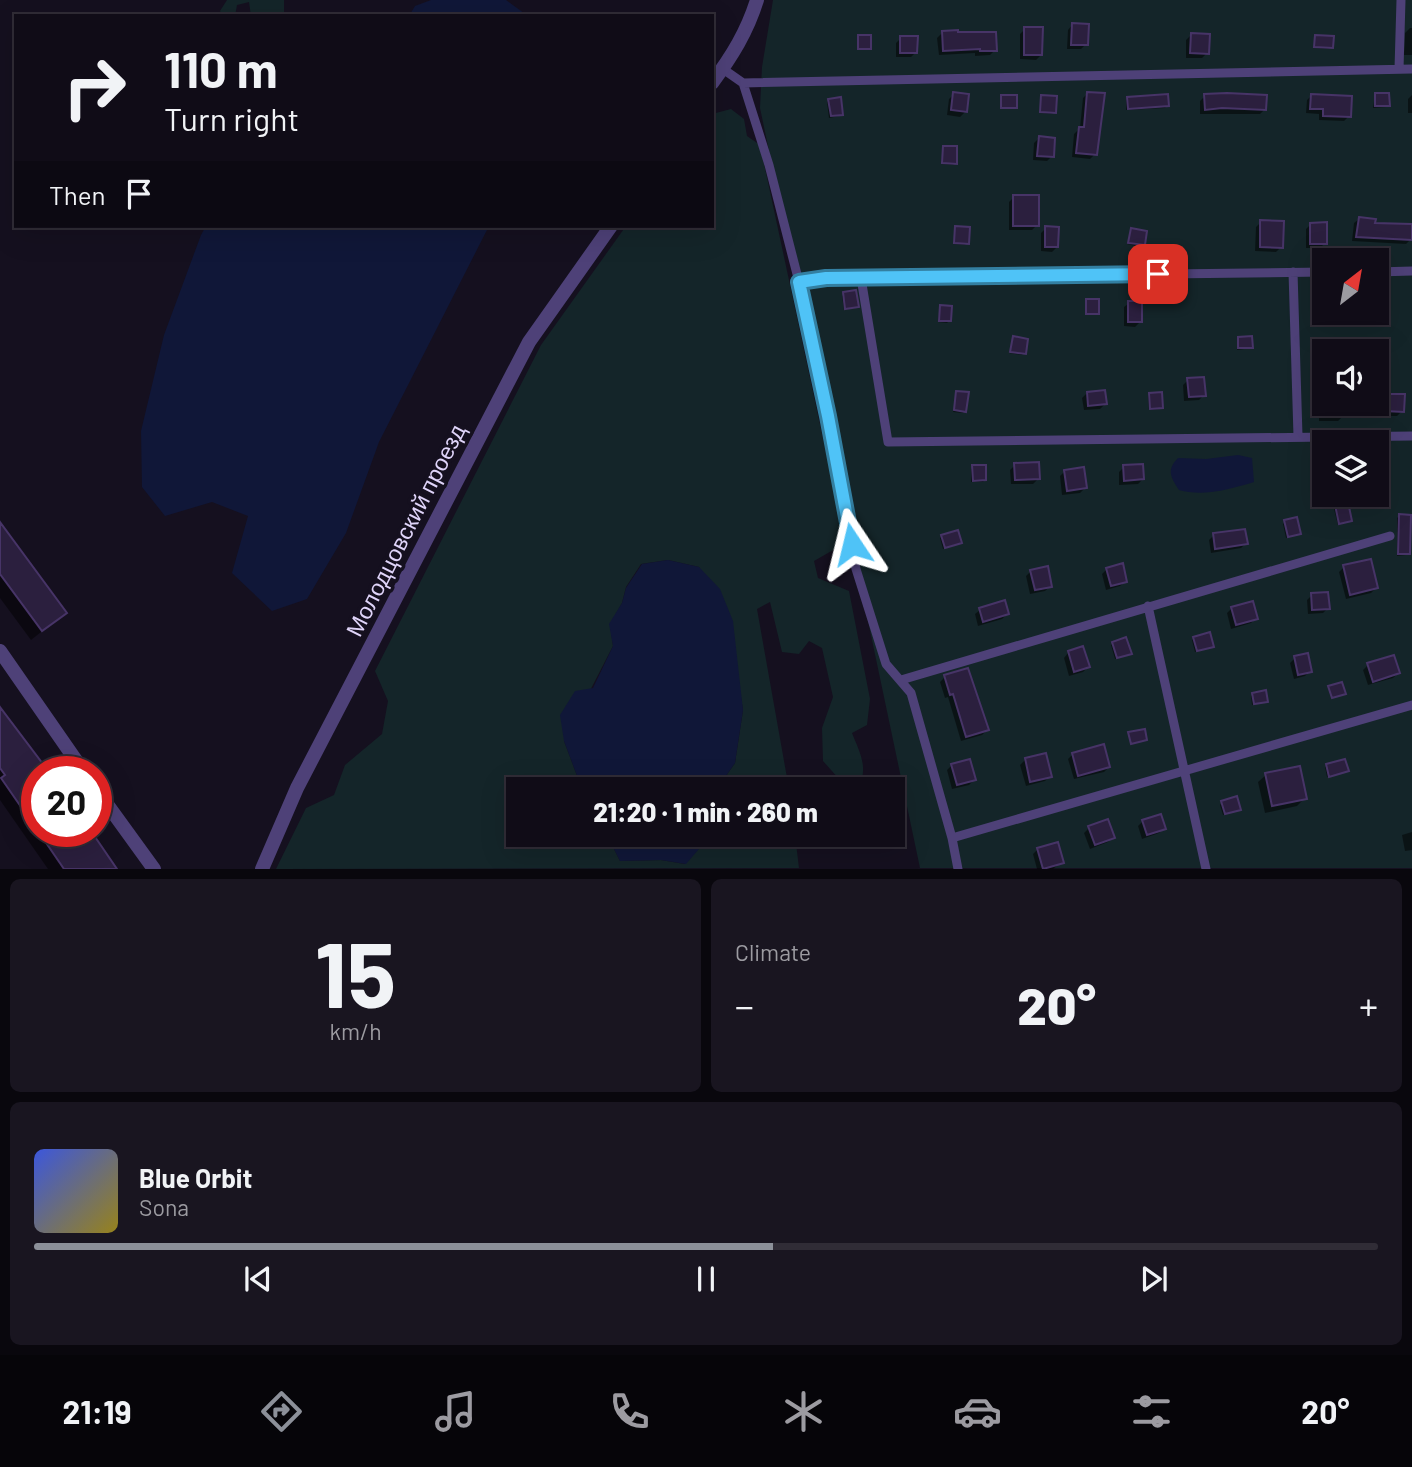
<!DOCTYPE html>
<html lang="en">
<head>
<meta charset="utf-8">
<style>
	:root { --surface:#100c17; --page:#191520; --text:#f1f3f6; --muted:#9c9ba1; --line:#302c36; --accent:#8c9099 }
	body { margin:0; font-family:Barlow,sans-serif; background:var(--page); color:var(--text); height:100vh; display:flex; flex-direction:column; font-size:26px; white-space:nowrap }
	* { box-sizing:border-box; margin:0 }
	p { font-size:23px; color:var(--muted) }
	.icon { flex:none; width:38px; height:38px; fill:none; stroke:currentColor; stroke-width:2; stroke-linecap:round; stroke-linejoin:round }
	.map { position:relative; height:869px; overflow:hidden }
	.panel { display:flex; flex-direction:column; gap:10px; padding:10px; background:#09070d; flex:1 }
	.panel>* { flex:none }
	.guide { position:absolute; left:14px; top:14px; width:700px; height:214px; border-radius:0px; box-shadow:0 7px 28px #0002,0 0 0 2px var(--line); background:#100c17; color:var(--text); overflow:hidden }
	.needle { width:46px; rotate:31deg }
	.fabs { position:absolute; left:1312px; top:248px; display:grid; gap:14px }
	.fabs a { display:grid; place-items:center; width:77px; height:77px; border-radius:0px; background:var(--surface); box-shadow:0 7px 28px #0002,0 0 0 2px var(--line); font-size:35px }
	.speed { position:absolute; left:21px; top:756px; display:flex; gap:14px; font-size:35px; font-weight:700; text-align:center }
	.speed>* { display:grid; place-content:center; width:91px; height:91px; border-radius:50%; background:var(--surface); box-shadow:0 7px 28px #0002,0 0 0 2px var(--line); line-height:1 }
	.speed .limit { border:10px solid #d22; background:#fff; color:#111 }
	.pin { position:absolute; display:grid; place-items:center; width:60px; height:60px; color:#fff; margin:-30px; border-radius:14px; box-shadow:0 4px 10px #0006 }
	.me { position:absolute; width:77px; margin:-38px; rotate:350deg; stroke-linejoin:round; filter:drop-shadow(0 0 5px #0008) }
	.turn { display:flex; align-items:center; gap:24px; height:147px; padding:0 35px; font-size:32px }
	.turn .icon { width:91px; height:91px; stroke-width:2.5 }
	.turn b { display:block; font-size:49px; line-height:60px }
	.then { display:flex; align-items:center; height:66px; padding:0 35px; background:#0003; gap:14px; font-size:26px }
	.big { font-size:52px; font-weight:800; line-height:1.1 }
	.panel .card { flex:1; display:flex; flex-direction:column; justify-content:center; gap:10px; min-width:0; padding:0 24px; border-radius:10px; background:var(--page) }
	.panel .dial { align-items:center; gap:0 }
	.dial b { font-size:91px; line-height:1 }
	.song { display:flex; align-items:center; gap:21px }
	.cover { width:84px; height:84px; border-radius:10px; background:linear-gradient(135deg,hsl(230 70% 55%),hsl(50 70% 35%)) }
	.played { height:7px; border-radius:4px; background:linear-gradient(90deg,var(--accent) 55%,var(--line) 55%) }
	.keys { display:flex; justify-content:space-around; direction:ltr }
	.heat { display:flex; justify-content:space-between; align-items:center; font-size:38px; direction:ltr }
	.panel .tiles { flex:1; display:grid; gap:10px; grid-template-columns:1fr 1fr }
	.card:last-child { grid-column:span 2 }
	.trip { position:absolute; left:506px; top:777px; width:399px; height:70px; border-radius:0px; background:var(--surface); box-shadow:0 7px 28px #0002,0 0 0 2px var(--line); font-weight:800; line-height:70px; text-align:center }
	.tabs { display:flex; height:112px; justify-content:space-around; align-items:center; background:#060509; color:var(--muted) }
	.tabs .icon { width:49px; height:49px }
	.tabs .selected { color:var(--accent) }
	.tabs b { font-size:32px; color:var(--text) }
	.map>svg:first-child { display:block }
</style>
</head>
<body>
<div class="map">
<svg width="1412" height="869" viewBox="0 0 1412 869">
	<rect width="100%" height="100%" fill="#15101f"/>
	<path fill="#142529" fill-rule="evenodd" d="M 227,0 L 284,0 L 284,16 L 251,16 L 249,2 L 237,5 L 235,16 L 223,16 L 220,11 Z
		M 773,0 L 1412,0 L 1412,868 L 920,868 L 760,108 L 762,67 ZM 1325,261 L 1377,261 L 1377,313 L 1325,313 ZM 1325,352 L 1377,352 L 1377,404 L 1325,404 ZM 1325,443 L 1377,443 L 1377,495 L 1325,495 Z
		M 731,109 L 744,119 L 747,136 L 760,145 L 842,527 L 842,545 L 814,561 L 818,578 L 849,591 L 870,699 L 867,725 L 852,733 C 860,753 869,768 858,789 L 848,789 L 823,761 L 822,728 L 833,697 L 822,648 L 809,641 L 799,654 L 782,652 L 770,602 L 757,609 L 789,789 L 722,789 L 723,780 L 735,763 L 743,710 L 738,679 L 699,567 L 668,560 L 641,564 L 626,587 L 622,603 L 610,624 L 613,646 L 564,741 L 579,781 L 578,789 L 518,789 L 518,835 L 607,835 L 620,861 L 661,860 L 685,864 L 711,835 L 795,835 L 799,868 L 276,869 L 306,808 L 334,795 L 345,765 L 382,734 L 388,701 L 375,671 L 541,345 L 626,226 L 712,226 L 712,114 Z"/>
	<path fill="#101738" d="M 431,0 L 506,0 L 528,16 L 409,16 L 415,6 Z
		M 206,226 L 489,226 L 379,442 L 346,533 L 307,599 L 272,611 L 232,573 L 248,516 L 212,502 L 165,516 L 142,487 L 141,431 L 164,335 L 201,235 Z
		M 1238,455 L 1252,458 L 1254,482 C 1231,489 1203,497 1179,490 C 1171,478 1166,470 1178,458 L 1206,459 Z
		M 668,560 L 699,567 L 720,589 L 733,621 L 743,710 L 735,763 L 723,780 L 722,789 L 578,789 L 579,781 L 564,741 L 560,715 L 575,691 L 593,688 L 613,646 L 609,624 L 622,603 L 626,588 L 642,564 Z
		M 607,835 L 711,835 L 686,864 L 661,860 L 620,861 Z"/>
	<path fill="#0007" d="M 1072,25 L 1086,44 L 1081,49 L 1067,49 L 1068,30 Z
		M 1410,28 L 1412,28 L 1412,55 L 1404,55 L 1405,33 Z
		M 1025,29 L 1041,55 L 1036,60 L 1020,59 L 1020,34 Z
		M 942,33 L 995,50 L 990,55 L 975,56 L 975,53 L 939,55 L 937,38 Z
		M 1191,35 L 1207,53 L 1202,58 L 1186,58 L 1186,40 Z
		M 1316,37 L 1331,47 L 1329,49 L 1313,48 Z
		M 901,38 L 916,52 L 911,57 L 896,57 L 896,43 Z
		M 1088,93 L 1095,154 L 1090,159 L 1072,157 L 1074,134 L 1080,128 L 1083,98 Z
		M 954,94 L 965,112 L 960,117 L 947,115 L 949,99 Z
		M 1312,95 L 1349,116 L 1344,121 L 1319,120 L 1319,114 L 1306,113 L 1307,100 Z
		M 1375,95 L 1388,105 L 1386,107 L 1373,108 Z
		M 1412,95 L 1412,113 L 1408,113 L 1408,99 Z
		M 1205,96 L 1265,109 L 1260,114 L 1200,114 L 1200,101 Z
		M 1002,97 L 1015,107 L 1000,109 Z
		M 1042,97 L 1054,112 L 1052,114 L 1039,113 Z
		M 1128,98 L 1167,106 L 1165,108 L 1126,110 L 1126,100 Z
		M 829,100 L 841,114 L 839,116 L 829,118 L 827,102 Z
		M 1039,138 L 1052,156 L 1047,161 L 1033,160 L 1034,143 Z
		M 943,148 L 955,163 L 953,165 L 941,164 Z
		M 1014,197 L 1037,225 L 1032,230 L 1009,230 L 1009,202 Z
		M 1359,219 L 1373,224 L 1411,239 L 1406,244 L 1352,241 L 1354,223 Z
		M 1261,222 L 1281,247 L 1276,252 L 1255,251 L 1256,227 Z
		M 1311,224 L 1325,243 L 1320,248 L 1306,248 L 1306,229 Z
		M 956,228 L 967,243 L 965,245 L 953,244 Z
		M 1046,228 L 1057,247 L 1052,252 L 1041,251 L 1041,233 Z
		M 1131,230 L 1143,245 L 1141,247 L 1127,244 Z
		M 844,294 L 857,306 L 855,308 L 844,310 L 842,296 Z
		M 1087,301 L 1098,313 L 1096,315 L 1085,315 Z
		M 1129,303 L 1140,322 L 1135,327 L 1124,326 L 1124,307 Z
		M 940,307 L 949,321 L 947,323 L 938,322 Z
		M 1325,309 L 1325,313 L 1340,313 L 1341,320 L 1325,323 Z
		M 1013,338 L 1024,353 L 1022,355 L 1009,353 Z
		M 1239,338 L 1251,348 L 1237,350 Z
		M 1188,380 L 1204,395 L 1199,400 L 1184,401 L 1183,385 Z
		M 957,393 L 965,411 L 963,413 L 953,412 Z
		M 1087,393 L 1105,404 L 1100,409 L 1084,410 L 1082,398 Z
		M 1324,393 L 1325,404 L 1343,416 L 1338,421 L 1319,421 L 1319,398 Z
		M 1150,394 L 1161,407 L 1159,409 L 1149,410 L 1148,396 Z
		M 1386,395 L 1402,411 L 1397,416 L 1380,416 L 1381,400 Z
		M 1015,465 L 1038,479 L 1033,484 L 1011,484 L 1010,470 Z
		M 973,467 L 985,480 L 983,482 L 971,482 L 971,469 Z
		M 1124,467 L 1143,479 L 1138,484 L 1119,485 L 1119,472 Z
		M 1065,471 L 1085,488 L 1080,493 L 1062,495 L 1060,476 Z
		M 1336,507 L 1350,520 L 1348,522 L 1338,525 L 1334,509 Z
		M 1399,516 L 1408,553 L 1406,555 L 1397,556 L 1397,518 Z
		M 1285,522 L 1299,533 L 1286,538 L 1283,524 Z
		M 0,525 L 65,613 L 31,640 L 0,598 Z
		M 1214,535 L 1246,543 L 1241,548 L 1211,553 L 1209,540 Z
		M 942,536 L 960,543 L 943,549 L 940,538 Z
		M 1344,567 L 1376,588 L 1371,593 L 1346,599 L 1339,572 Z
		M 1107,569 L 1125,582 L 1120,586 L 1106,590 L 1102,574 Z
		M 1031,571 L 1050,586 L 1045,591 L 1030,594 L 1026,576 Z
		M 1312,595 L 1328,608 L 1323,613 L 1308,614 L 1307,600 Z
		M 1232,608 L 1256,618 L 1251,623 L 1231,629 L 1227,613 Z
		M 980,610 L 1007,614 L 1002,619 L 978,626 L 975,614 Z
		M 1194,638 L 1210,648 L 1195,652 L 1192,640 Z
		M 1113,643 L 1128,655 L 1115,659 L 1111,645 Z
		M 1082,648 L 1088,667 L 1083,672 L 1069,676 L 1064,658 L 1068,653 Z
		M 1295,658 L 1310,671 L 1305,676 L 1294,679 L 1290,663 Z
		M 1368,665 L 1398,673 L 1393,678 L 1368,685 L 1363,670 Z
		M 945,677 L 987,730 L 982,735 L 961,741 L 948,697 L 945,698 L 940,682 Z
		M 1253,694 L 1266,701 L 1252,705 L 1251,696 Z
		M 0,708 L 37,772 L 37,831 L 89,831 L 115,869 L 48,869 L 0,800 Z
		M 1073,754 L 1109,767 L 1104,772 L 1074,779 L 1068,759 Z
		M 1025,760 L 1050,776 L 1045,781 L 1026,786 L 1020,765 Z
		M 952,765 L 974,780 L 969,785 L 952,789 L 947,770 Z
		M 1327,766 L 1347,771 L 1327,777 L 1325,767 Z
		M 1266,775 L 1305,798 L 1297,806 L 1265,813 L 1258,782 Z
		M 1222,803 L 1239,809 L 1223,815 L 1220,805 Z
		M 1143,821 L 1164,828 L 1159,833 L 1142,839 L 1138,826 Z
		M 1089,828 L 1113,837 L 1108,842 L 1090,849 L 1084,833 Z
		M 1412,832 L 1412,850 L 1405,851 L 1402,835 Z
		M 1038,849 L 1062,862 L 1053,869 L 1037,869 L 1033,854 Z"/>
	<path fill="#2b1f3e" stroke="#473467" stroke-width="2" d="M 1072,23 L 1089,24 L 1088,45 L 1071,45 Z
		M 1024,27 L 1043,27 L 1042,55 L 1024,55 Z
		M 958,30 L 958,32 L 996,32 L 997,51 L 980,51 L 980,49 L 943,51 L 942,31 Z
		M 1191,33 L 1210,34 L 1209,54 L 1190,53 Z
		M 858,35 L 871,35 L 871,49 L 858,49 Z
		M 1315,35 L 1334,36 L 1333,48 L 1314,47 Z
		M 900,36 L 918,36 L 917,53 L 900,53 Z
		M 953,92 L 969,94 L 967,112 L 951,110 Z
		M 1087,92 L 1105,93 L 1097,155 L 1076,153 L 1079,127 L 1084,127 Z
		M 1227,93 L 1267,95 L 1266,110 L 1222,108 L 1205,110 L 1204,94 Z
		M 1375,93 L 1389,93 L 1390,106 L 1375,106 Z
		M 1168,94 L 1169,106 L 1128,109 L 1127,97 Z
		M 1311,94 L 1352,96 L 1351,117 L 1323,116 L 1323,109 L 1310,109 Z
		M 1001,95 L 1017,95 L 1017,108 L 1001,108 Z
		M 1041,95 L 1057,96 L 1056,113 L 1040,112 Z
		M 841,97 L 843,115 L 831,116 L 828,99 Z
		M 1039,136 L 1055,138 L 1054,157 L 1037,156 Z
		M 943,146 L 957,146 L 957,164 L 942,163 Z
		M 1013,195 L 1039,195 L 1039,226 L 1013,226 Z
		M 1359,217 L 1376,219 L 1375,223 L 1412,224 L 1412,240 L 1356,237 Z
		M 1260,220 L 1284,221 L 1283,248 L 1260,247 Z
		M 1327,222 L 1327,244 L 1310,244 L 1310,223 Z
		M 955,226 L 970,227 L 969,244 L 954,243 Z
		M 1045,226 L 1059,227 L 1058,247 L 1045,247 Z
		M 1131,228 L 1147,231 L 1145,245 L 1128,243 Z
		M 856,290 L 859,307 L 845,309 L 843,292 Z
		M 1086,299 L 1099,299 L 1099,314 L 1086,314 Z
		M 1128,301 L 1142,301 L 1142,322 L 1128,322 Z
		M 940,305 L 952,306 L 951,321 L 939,321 Z
		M 1013,336 L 1028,339 L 1026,354 L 1010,352 Z
		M 1252,336 L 1253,348 L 1238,348 L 1238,337 Z
		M 1204,377 L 1206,396 L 1189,397 L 1187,378 Z
		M 1105,390 L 1107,404 L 1088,406 L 1087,392 Z
		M 956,391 L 969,392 L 966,412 L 954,410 Z
		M 1162,392 L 1163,408 L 1150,409 L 1149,393 Z
		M 1385,394 L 1405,394 L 1404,412 L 1384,411 Z
		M 1323,404 L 1345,404 L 1345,417 L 1323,416 Z
		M 1039,462 L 1040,479 L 1015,480 L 1014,463 Z
		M 1143,464 L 1144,479 L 1124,481 L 1123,465 Z
		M 972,465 L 986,465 L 986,480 L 973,481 Z
		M 1084,467 L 1087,488 L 1067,491 L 1064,470 Z
		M 1348,502 L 1352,521 L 1339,524 L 1335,505 Z
		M 1399,514 L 1411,515 L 1410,554 L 1398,554 Z
		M 1297,517 L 1301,534 L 1288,537 L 1284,520 Z
		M 0,522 L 67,613 L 42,631 L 0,574 Z
		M 1245,529 L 1248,544 L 1215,549 L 1213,533 Z
		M 958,530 L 962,543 L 945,548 L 941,535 Z
		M 1371,559 L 1378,588 L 1350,595 L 1343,565 Z
		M 1123,563 L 1127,582 L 1111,586 L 1106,568 Z
		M 1048,566 L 1052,587 L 1035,590 L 1030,570 Z
		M 1328,592 L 1330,609 L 1312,610 L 1311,593 Z
		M 1005,600 L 1009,614 L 983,622 L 979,608 Z
		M 1253,601 L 1258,619 L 1236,625 L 1231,607 Z
		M 1210,632 L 1214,647 L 1197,651 L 1193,637 Z
		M 1126,637 L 1132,654 L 1117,658 L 1112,642 Z
		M 1083,646 L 1090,667 L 1074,672 L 1068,651 Z
		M 1308,653 L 1312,672 L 1298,675 L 1294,656 Z
		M 1394,655 L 1400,673 L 1373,682 L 1367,663 Z
		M 968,668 L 989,730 L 966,737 L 953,694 L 950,695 L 944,675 Z
		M 1342,682 L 1346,694 L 1332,698 L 1328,686 Z
		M 1266,690 L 1268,702 L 1254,704 L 1252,693 Z
		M 0,707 L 49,772 L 37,772 L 37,830 L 1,778 L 5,775 L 0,768 Z
		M 1145,729 L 1147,740 L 1131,744 L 1128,732 Z
		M 1104,744 L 1110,767 L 1078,776 L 1072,753 Z
		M 1046,753 L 1052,777 L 1030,782 L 1025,758 Z
		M 970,759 L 976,780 L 957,785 L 951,764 Z
		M 1345,759 L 1349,771 L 1329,777 L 1326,764 Z
		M 1300,766 L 1307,799 L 1272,806 L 1265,773 Z
		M 1237,796 L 1241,810 L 1225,814 L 1221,801 Z
		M 1161,814 L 1166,829 L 1147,835 L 1142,820 Z
		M 1108,819 L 1115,838 L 1095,845 L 1088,826 Z
		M 38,831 L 91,831 L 117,869 L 64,869 Z
		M 1058,842 L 1064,863 L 1043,869 L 1037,848 Z"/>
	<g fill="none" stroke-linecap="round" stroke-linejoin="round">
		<path stroke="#4e4178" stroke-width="9" d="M 723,69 L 743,83 L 769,165 L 799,282 L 826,278 L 1325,272
			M 1399,69 L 1401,0
			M 743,83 L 1412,69
			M 1293,272 L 1298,436
			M 1377,272 L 1412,271
			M 861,278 L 888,442 L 1412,436
			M 799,282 L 828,416 L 856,569 L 886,664 L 911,693 L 952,838 L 958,869
			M 1148,606 L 1206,869
			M 901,680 L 1390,536
			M 952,838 L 1412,705"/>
		<path stroke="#4e4178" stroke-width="14" d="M 0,651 L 84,772
			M 96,789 L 154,869"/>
		<path stroke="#4e4178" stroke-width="14" d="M 712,83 C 732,56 747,32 757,0
			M 262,869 L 297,788 L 529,342 L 611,226"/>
	</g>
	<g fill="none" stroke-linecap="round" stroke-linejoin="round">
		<defs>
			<path id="route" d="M 852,544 L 828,416 L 799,282 L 826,278 L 1158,274"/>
		</defs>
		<use href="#route" stroke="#337fa1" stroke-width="18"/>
		<use href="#route" stroke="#4fc3f7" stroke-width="12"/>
	</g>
	<g text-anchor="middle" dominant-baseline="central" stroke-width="7" stroke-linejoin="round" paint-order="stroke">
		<g font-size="23" fill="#dfd4f9" stroke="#15101f">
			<text transform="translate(405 530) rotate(-63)">Молодцовский проезд</text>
		</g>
	</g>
</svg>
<div class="fabs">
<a><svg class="needle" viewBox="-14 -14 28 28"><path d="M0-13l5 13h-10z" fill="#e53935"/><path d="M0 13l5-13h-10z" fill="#9c9ba1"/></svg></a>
<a><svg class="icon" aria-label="sound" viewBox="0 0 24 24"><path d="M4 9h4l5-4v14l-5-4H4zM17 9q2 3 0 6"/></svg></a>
<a><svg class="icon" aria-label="layers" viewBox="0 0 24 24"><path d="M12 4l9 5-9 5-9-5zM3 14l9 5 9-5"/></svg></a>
</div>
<div class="speed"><div class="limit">20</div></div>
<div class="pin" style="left:1158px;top:274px;background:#d93025"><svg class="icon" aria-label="arrive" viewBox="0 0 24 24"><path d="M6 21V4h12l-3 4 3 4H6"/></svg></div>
<svg class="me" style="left:852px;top:544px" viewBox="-20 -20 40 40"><path d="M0-17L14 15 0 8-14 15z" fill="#4fc3f7" stroke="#fff" stroke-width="4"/></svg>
<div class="trip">21:20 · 1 min · 260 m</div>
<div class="guide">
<div class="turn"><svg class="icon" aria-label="right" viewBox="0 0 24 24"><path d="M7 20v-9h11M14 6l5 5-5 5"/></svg><div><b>110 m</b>Turn right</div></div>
<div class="then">Then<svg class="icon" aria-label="arrive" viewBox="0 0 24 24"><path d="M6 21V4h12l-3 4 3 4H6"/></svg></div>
</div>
</div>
<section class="panel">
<div class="tiles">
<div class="card dial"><b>15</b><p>km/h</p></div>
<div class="card"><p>Climate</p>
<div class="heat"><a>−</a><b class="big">20°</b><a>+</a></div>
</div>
<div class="card">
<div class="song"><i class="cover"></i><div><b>Blue Orbit</b><p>Sona</p></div></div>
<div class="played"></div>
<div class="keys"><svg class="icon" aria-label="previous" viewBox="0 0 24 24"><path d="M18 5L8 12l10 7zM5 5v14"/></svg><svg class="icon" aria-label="pause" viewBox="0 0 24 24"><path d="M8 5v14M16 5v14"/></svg><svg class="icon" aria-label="next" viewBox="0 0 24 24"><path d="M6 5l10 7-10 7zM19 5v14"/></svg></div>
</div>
</div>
</section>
<nav class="tabs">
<b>21:19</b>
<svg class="icon selected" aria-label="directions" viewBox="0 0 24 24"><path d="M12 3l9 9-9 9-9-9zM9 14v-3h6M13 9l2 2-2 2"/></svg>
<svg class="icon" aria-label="music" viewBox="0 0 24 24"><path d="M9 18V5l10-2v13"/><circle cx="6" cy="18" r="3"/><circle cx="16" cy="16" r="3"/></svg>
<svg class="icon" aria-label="phone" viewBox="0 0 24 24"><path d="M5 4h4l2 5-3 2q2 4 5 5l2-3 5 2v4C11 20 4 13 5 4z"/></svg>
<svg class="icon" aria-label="climate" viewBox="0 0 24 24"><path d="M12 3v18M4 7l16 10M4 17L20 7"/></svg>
<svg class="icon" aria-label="car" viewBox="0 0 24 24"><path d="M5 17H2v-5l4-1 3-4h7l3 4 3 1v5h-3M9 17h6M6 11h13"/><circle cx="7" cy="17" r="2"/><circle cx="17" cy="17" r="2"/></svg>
<svg class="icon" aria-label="filters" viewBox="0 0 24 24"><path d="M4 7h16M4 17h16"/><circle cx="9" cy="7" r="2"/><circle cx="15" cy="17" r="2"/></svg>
<b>20°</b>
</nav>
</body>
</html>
